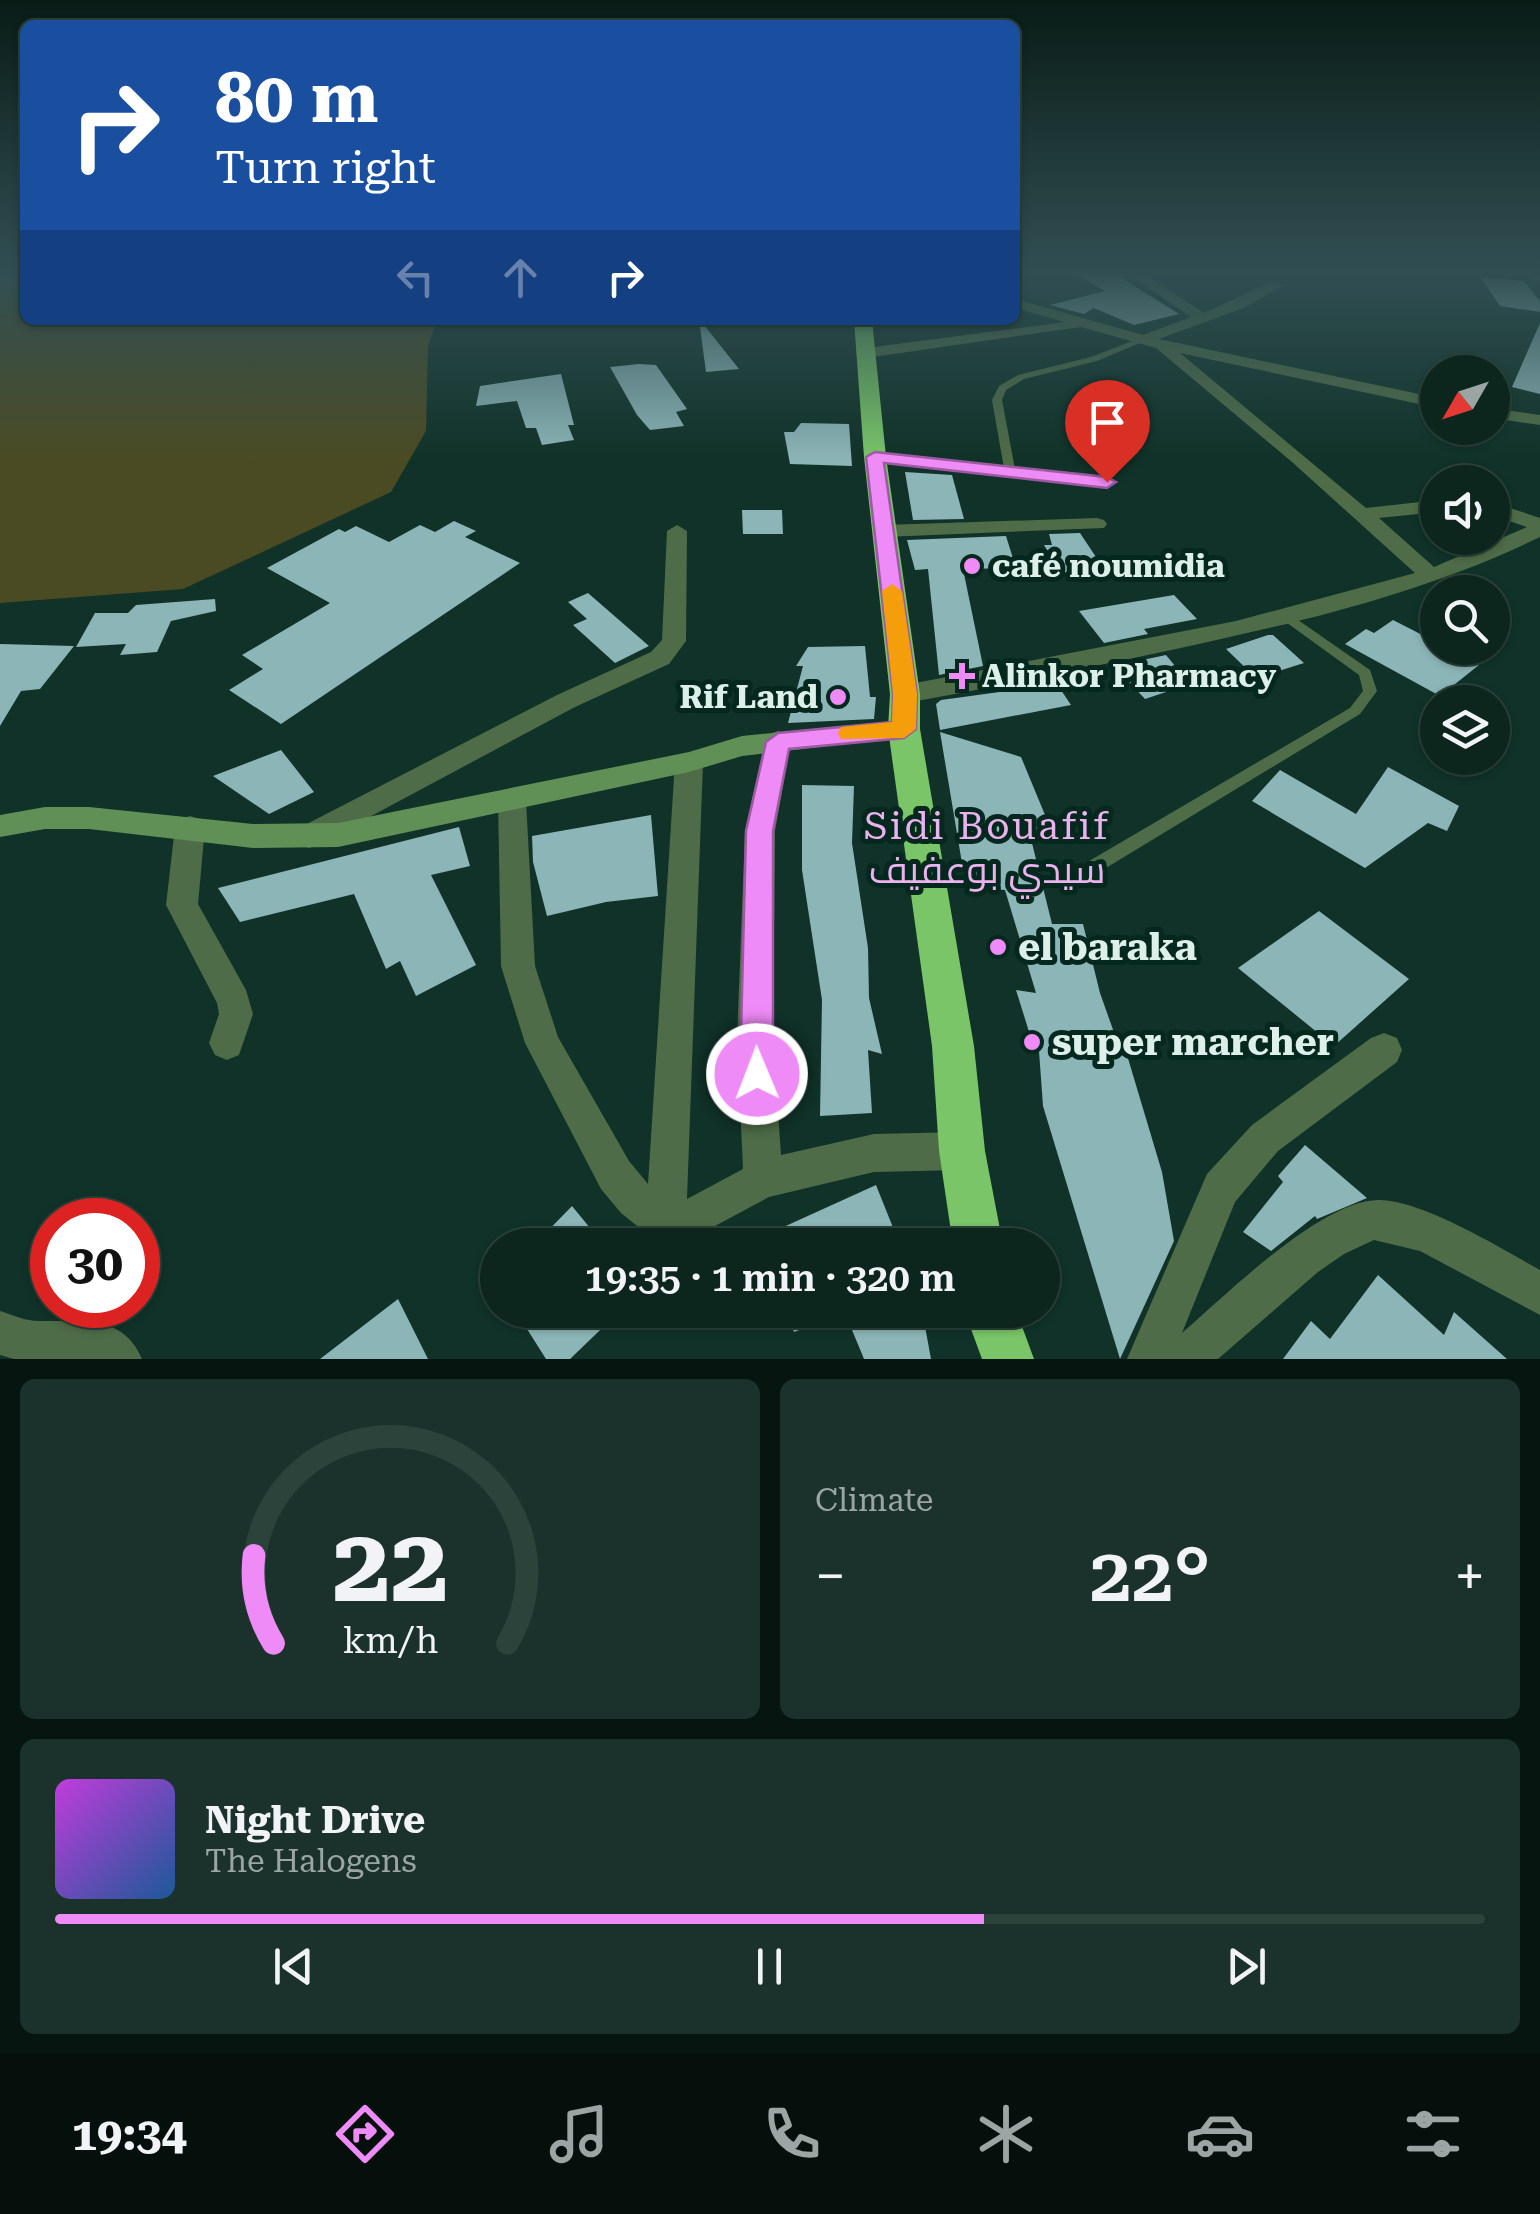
<!DOCTYPE html>
<html lang="en">
<head>
<meta charset="utf-8">
<style>
	:root { --surface:#0c261e; --page:#1a322b; --text:#f1f3f6; --muted:#9aa5a4; --line:#2c433c; --accent:#ef8bf7 }
	body { margin:0; font-family:"Roboto Serif",Cairo,serif; background:var(--page); color:var(--text); height:100vh; display:flex; flex-direction:column; font-size:38px; white-space:nowrap }
	* { box-sizing:border-box; margin:0 }
	p { font-size:32px; color:var(--muted) }
	.icon { flex:none; width:55px; height:55px; fill:none; stroke:currentColor; stroke-width:2; stroke-linecap:round; stroke-linejoin:round }
	.map { position:relative; height:1359px; overflow:hidden }
	.side { display:flex; flex-direction:column; gap:20px; padding:20px; background:#071510; flex:1 }
	.side>* { flex:none }
	.top-card { position:absolute; left:20px; top:20px; width:1000px; height:305px; border-radius:15px; box-shadow:0 2px 8px #0004,0 0 0 2px var(--line); background:#1a4fa0; color:#fff; overflow:hidden }
	.needle { width:65px; rotate:231deg }
	.buttons { position:absolute; left:1420px; top:355px; display:grid; gap:20px }
	.buttons a { display:grid; place-items:center; width:90px; height:90px; border-radius:50%; background:var(--surface); box-shadow:0 2px 8px #0004,0 0 0 2px var(--line); font-size:50px }
	.speed { position:absolute; left:30px; top:1198px; display:flex; gap:20px; font-size:50px; font-weight:700; text-align:center }
	.speed>* { display:grid; place-content:center; width:130px; height:130px; border-radius:50%; background:var(--surface); box-shadow:0 2px 8px #0004,0 0 0 2px var(--line); line-height:1 }
	.speed .limit { border:15px solid #d22; background:#fff; color:#111 }
	.pin { position:absolute; display:grid; place-items:center; width:85px; height:85px; color:#fff; margin:-102px -42px; border-radius:50% 50% 50% 0; rotate:-45deg; box-shadow:0 0 10px #0007 }
	.pin .icon { rotate:45deg }
	.me { position:absolute; width:110px; margin:-55px; rotate:359deg; stroke-linejoin:round; filter:drop-shadow(0 0 8px #0008) }
	.turn { display:flex; align-items:center; gap:35px; height:210px; padding:0 30px; font-size:45px }
	.turn .icon { width:130px; height:130px; stroke-width:2.5 }
	.turn b { display:block; font-size:70px; line-height:85px }
	.lanes { display:flex; align-items:center; height:95px; padding:0 30px; background:#0003; justify-content:center; gap:50px; direction:ltr }
	.lanes .off { opacity:.35 }
	.big { font-size:75px; font-weight:600; line-height:1.1 }
	.side .tile { flex:1; display:flex; flex-direction:column; justify-content:center; gap:15px; min-width:0; padding:0 35px; border-radius:15px; background:var(--page) }
	.side .dial { align-items:center; gap:0 }
	.dial svg { height:260px; overflow:visible; fill:none; stroke:var(--line); stroke-width:7; stroke-linecap:round; text-anchor:middle }
	.dial text { fill:var(--text); stroke:none }
	.song { display:flex; align-items:center; gap:30px }
	.cover { width:120px; height:120px; border-radius:15px; background:linear-gradient(135deg,hsl(290 70% 55%),hsl(210 70% 35%)) }
	.played { height:10px; border-radius:5px; background:linear-gradient(90deg,var(--accent) 65%,var(--line) 65%) }
	.keys { display:flex; justify-content:space-around; direction:ltr }
	.heat { display:flex; justify-content:space-between; align-items:center; font-size:55px; direction:ltr }
	.side .tiles { flex:1; display:grid; gap:20px; grid-template-columns:1fr 1fr }
	.tile:last-child { grid-column:span 2 }
	.trip { position:absolute; left:480px; top:1228px; width:580px; height:100px; border-radius:50px; background:var(--surface); box-shadow:0 2px 8px #0004,0 0 0 2px var(--line); font-weight:600; line-height:100px; text-align:center }
	.menu { display:flex; height:160px; justify-content:space-around; align-items:center; background:#050f0c; color:var(--muted) }
	.menu .icon { width:70px; height:70px }
	.menu .on { color:var(--accent) }
	.menu b { font-size:45px; color:var(--text) }
	.map>svg:first-child { display:block }
</style>
</head>
<body>
<div class="map">
<svg width="1540" height="1359" viewBox="0 0 1540 1359">
	<rect width="100%" height="100%" fill="#103228"/>
	<path fill="#4b4b23" d="M 0,270 L 25,270 L 25,320 L 437,320 L 428,346 L 426,431 L 391,492 L 183,589 L 0,603 Z"/>
	<path fill="#8cb5b7" d="M 1069,270 L 1109,270 L 1179,314 L 1134,325 L 1094,308 L 1084,314 L 1050,305 L 1105,291 Z
		M 1480,277 L 1524,281 L 1540,301 L 1540,312 L 1500,306 Z
		M 699,320 L 700,320 L 739,369 L 706,372 Z
		M 1540,323 L 1540,394 L 1512,387 Z
		M 639,364 L 656,365 L 687,409 L 676,412 L 684,426 L 650,430 L 637,415 L 610,367 Z
		M 561,374 L 574,425 L 568,425 L 574,440 L 542,445 L 536,428 L 526,428 L 517,401 L 476,406 L 480,386 Z
		M 801,423 L 849,424 L 852,466 L 790,464 L 784,432 L 794,432 Z
		M 905,472 L 952,475 L 964,519 L 913,520 Z
		M 742,510 L 782,510 L 783,534 L 743,534 Z
		M 454,521 L 476,531 L 465,537 L 520,563 L 281,724 L 229,690 L 263,669 L 242,655 L 330,603 L 267,568 L 339,529 L 345,532 L 356,526 L 389,542 L 420,525 L 435,532 Z
		M 1080,533 L 1104,569 L 1060,573 L 1044,545 L 1052,545 L 1049,534 Z
		M 1006,536 L 1016,568 L 963,569 L 983,666 L 939,675 L 928,569 L 915,570 L 907,540 Z
		M 588,593 L 649,646 L 615,663 L 573,625 L 587,619 L 568,602 Z
		M 1174,595 L 1197,619 L 1144,629 L 1148,634 L 1104,643 L 1079,611 Z
		M 215,599 L 216,611 L 171,621 L 157,652 L 120,655 L 126,644 L 76,647 L 95,613 L 128,613 L 136,605 Z
		M 1393,620 L 1438,643 L 1438,648 L 1445,648 L 1479,665 L 1440,696 L 1345,644 L 1366,629 L 1374,633 Z
		M 1268,635 L 1273,635 L 1304,663 L 1256,678 L 1226,649 Z
		M 0,644 L 74,646 L 40,689 L 21,691 L 0,726 Z
		M 865,646 L 870,697 L 876,697 L 874,719 L 788,723 L 803,666 L 796,666 L 808,647 Z
		M 1166,655 L 1190,684 L 1145,699 L 1114,666 Z
		M 1057,684 L 1071,705 L 940,730 L 936,704 L 941,700 Z
		M 940,732 L 1021,757 L 1055,839 L 1031,839 L 1052,924 L 1083,924 L 1100,993 L 1122,1055 L 1127,1055 L 1162,1172 L 1174,1241 L 1120,1359 L 1043,1106 L 1039,1051 L 1035,1051 L 1016,990 L 1036,993 L 1005,890 L 966,887 Z
		M 281,750 L 314,792 L 269,814 L 213,776 Z
		M 1388,767 L 1459,806 L 1447,831 L 1428,823 L 1365,868 L 1252,801 L 1280,770 L 1356,814 Z
		M 802,785 L 854,786 L 852,843 L 868,948 L 869,998 L 882,1054 L 868,1050 L 872,1113 L 820,1116 L 822,1000 L 802,870 Z
		M 651,815 L 658,896 L 606,902 L 547,916 L 533,862 L 532,836 Z
		M 459,827 L 470,866 L 431,875 L 476,965 L 416,996 L 400,961 L 386,969 L 354,894 L 240,922 L 218,888 Z
		M 1319,911 L 1409,979 L 1334,1046 L 1238,968 Z
		M 1305,1145 L 1367,1198 L 1317,1219 L 1315,1216 L 1271,1251 L 1243,1232 L 1283,1182 L 1278,1176 Z
		M 876,1185 L 900,1245 L 744,1245 Z
		M 572,1206 L 604,1245 L 534,1245 Z
		M 1378,1275 L 1444,1335 L 1454,1312 L 1507,1359 L 1283,1359 L 1311,1321 L 1330,1339 Z
		M 398,1299 L 428,1359 L 320,1359 Z
		M 515,1310 L 621,1310 L 570,1359 L 546,1359 Z
		M 786,1310 L 922,1310 L 931,1359 L 864,1359 L 845,1313 L 794,1332 Z"/>
	<g fill="none" stroke-linecap="round" stroke-linejoin="round">
		<path fill="#4e6c47" fill-rule="evenodd" d="M 1140,338 L 1147,340 L 1097,361 L 1024,379 L 1006,390 L 1002,400 L 1015,469 L 1107,479 L 1112,482 L 1111,484 L 1016,475 L 1011,478 L 1006,474 L 875,460 L 870,457 L 875,454 L 1004,468 L 992,400 L 999,386 L 1018,375 L 1091,357 Z
			M 1288,613 L 1370,670 L 1377,691 L 1360,714 L 1096,874 L 1090,876 L 1084,874 L 1082,869 L 1084,864 L 1350,708 L 1363,691 L 1359,675 L 1283,620 L 1282,617 Z"/>
		<path fill="#4e6c47" fill-rule="evenodd" d="M 1122,270 L 1138,270 L 1204,313 L 1271,282 L 1283,285 L 1246,307 L 1159,339 L 1438,398 L 1438,408 L 1180,353 L 1366,508 L 1438,500 L 1438,512 L 1379,518 L 1434,567 L 1527,527 L 1492,515 L 1492,502 L 1540,518 L 1540,537 C 1425,593 1301,622 1176,649 C 1086,668 996,687 905,703 L 896,700 L 892,694 L 896,688 L 905,685 L 1236,621 L 1415,573 L 1292,462 L 1156,348 L 1081,327 L 866,358 L 858,353 L 866,348 L 1065,322 L 1015,308 L 1015,299 L 1143,335 L 1191,317 Z
			M 1521,270 L 1540,272 L 1540,281 L 1522,273 Z
			M 1492,408 L 1540,415 L 1540,425 L 1492,418 Z
			M 1097,518 L 1104,520 L 1107,524 L 1104,528 L 884,537 L 874,531 L 884,525 Z
			M 677,525 L 687,531 L 686,641 L 669,664 L 575,707 L 319,844 L 309,848 L 299,844 L 294,836 L 299,828 L 557,695 L 651,652 L 662,640 L 667,531 Z
			M 778,731 L 787,734 L 791,741 L 775,831 L 773,1040 L 781,1155 L 874,1134 L 962,1132 L 976,1137 L 981,1151 L 976,1165 L 962,1170 L 874,1172 L 769,1197 L 687,1241 L 666,1244 L 652,1238 L 621,1213 L 601,1189 L 525,1043 L 501,966 L 498,801 L 502,793 L 512,790 L 522,793 L 526,801 L 535,966 L 558,1037 L 629,1161 L 648,1184 L 675,762 L 679,755 L 699,755 L 703,762 L 687,1199 L 743,1169 L 737,1040 L 745,831 L 765,741 L 769,734 Z
			M 190,816 L 200,819 L 205,827 L 198,904 L 246,990 L 253,1014 L 239,1055 L 227,1060 L 215,1055 L 209,1043 L 219,1014 L 217,1003 L 166,905 L 175,827 L 180,819 Z
			M 1384,1033 L 1397,1038 L 1402,1050 L 1397,1062 L 1278,1151 L 1235,1202 L 1182,1333 C 1225,1296 1320,1201 1378,1200 C 1421,1199 1502,1249 1540,1270 L 1540,1315 L 1420,1251 L 1374,1240 L 1344,1254 L 1318,1272 L 1218,1359 L 1127,1359 L 1207,1174 L 1252,1125 L 1371,1038 Z
			M 0,1311 C 13,1315 25,1321 39,1321 C 80,1322 123,1313 142,1359 L 14,1359 L 0,1355 Z"/>
		<path fill="#609055" fill-rule="evenodd" d="M 904,720 L 913,722 L 917,729 L 913,736 L 742,756 L 689,772 L 338,847 L 253,848 L 89,829 L 45,829 L 0,837 L 0,815 L 45,807 L 89,807 L 253,824 L 338,823 L 689,752 L 742,736 Z"/>
		<path fill="#79c568" fill-rule="evenodd" d="M 854,320 L 872,320 L 886,457 L 920,694 L 920,729 L 974,1046 L 985,1151 L 1003,1245 L 953,1245 L 939,1151 L 932,1046 L 888,729 L 890,694 L 864,457 Z
			M 964,1310 L 1016,1310 L 1034,1359 L 982,1359 Z"/>
	</g>
	<linearGradient id="sky" x2="0" y2="1"><stop stop-color="#091c16"/><stop offset="0.59" stop-color="#314f53"/><stop offset="1" stop-color="#314f53" stop-opacity="0"/></linearGradient>
	<rect width="1540" height="461" fill="url(#sky)"/>
	<path fill="#ef8bf7" stroke="#9b5aa1" stroke-width="2.5" d="M 875,452 L 1107,477 L 1116,482 L 1107,488 L 884,463 L 917,694 L 916,729 L 904,738 L 789,749 L 773,831 L 773,1074 L 768,1085 L 757,1090 L 745,1085 L 740,1074 L 746,831 L 766,742 L 778,733 L 892,722 L 893,694 L 866,457 Z"/>
	<path fill="#f59e0b" d="M 892,584 L 902,591 L 917,694 L 916,729 L 904,738 L 841,739 L 838,733 L 841,727 L 892,722 L 893,694 L 882,591 Z"/>
	<g fill="#ef8bf7" stroke="#05281e" stroke-width="4">
		<circle cx="972" cy="566" r="10"/>
		<path d="M957 661h10v10h10v10h-10v10h-10v-10h-10v-10h10z"/>
		<circle cx="838" cy="697" r="10"/>
		<circle cx="998" cy="947" r="10"/>
		<circle cx="1032" cy="1042" r="10"/>
	</g>
	<g text-anchor="middle" dominant-baseline="central" stroke-width="10" stroke-linejoin="round" paint-order="stroke">
		<g font-size="32" font-weight="bold" fill="#dcefe8" stroke="#05281e" text-anchor="start">
			<text x="992" y="566">café noumidia</text>
			<text x="982" y="676">Alinkor Pharmacy</text>
			<text x="818" y="697" text-anchor="end">Rif Land</text>
		</g>
		<g font-size="38" letter-spacing="2.5" fill="#eab3ee" stroke="#05281e">
			<text x="987" y="826">Sidi Bouafif<tspan x="987" dy="44">سيدي بوعفيف</tspan></text>
		</g>
		<g font-size="38" font-weight="bold" fill="#dcefe8" stroke="#05281e" text-anchor="start">
			<text x="1018" y="947">el baraka</text>
			<text x="1052" y="1042">super marcher</text>
		</g>
	</g>
</svg>
<div class="buttons">
<a><svg class="needle" viewBox="-14 -14 28 28"><path d="M0-13l5 13h-10z" fill="#e53935"/><path d="M0 13l5-13h-10z" fill="#9aa5a4"/></svg></a>
<a><svg class="icon" aria-label="sound" viewBox="0 0 24 24"><path d="M4 9h4l5-4v14l-5-4H4zM17 9q2 3 0 6"/></svg></a>
<a><svg class="icon" aria-label="search" viewBox="0 0 24 24"><circle cx="10" cy="10" r="6"/><path d="M15 15l6 6"/></svg></a>
<a><svg class="icon" aria-label="layers" viewBox="0 0 24 24"><path d="M12 4l9 5-9 5-9-5zM3 14l9 5 9-5"/></svg></a>
</div>
<div class="speed"><div class="limit">30</div></div>
<div class="pin" style="left:1107px;top:482px;background:#d93025"><svg class="icon" aria-label="arrive" viewBox="0 0 24 24"><path d="M6 21V4h12l-3 4 3 4H6"/></svg></div>
<svg class="me" style="left:757px;top:1074px" viewBox="-20 -20 40 40"><circle r="17" fill="#ef8bf7" stroke="#fff" stroke-width="3"/><path d="M0-11L8 9 0 5-8 9z" fill="#fff"/></svg>
<div class="trip">19:35 · 1 min · 320 m</div>
<div class="top-card">
<div class="turn"><svg class="icon" aria-label="right" viewBox="0 0 24 24"><path d="M7 20v-9h11M14 6l5 5-5 5"/></svg><div><b>80 m</b>Turn right</div></div>
<div class="lanes"><svg class="icon off" aria-label="left" viewBox="0 0 24 24"><path d="M17 20v-9H6M10 6l-5 5 5 5"/></svg><svg class="icon off" aria-label="ahead" viewBox="0 0 24 24"><path d="M12 20V5M6 11l6-6 6 6"/></svg><svg class="icon" aria-label="right" viewBox="0 0 24 24"><path d="M7 20v-9h11M14 6l5 5-5 5"/></svg></div>
</div>
</div>
<section class="side">
<div class="tiles">
<div class="tile dial"><svg viewBox="0 0 100 80">
<path d="M14 69A42 42 0 1 1 86 69"/>
<path d="M14 69A42 42 0 0 1 8 42" stroke="#ef8bf7"/>
<text x="50" y="56" font-size="32" font-weight="700">22</text>
<text x="50" y="72" font-size="11">km/h</text>
</svg></div>
<div class="tile"><p>Climate</p>
<div class="heat"><a>−</a><b class="big">22°</b><a>+</a></div>
</div>
<div class="tile">
<div class="song"><i class="cover"></i><div><b>Night Drive</b><p>The Halogens</p></div></div>
<div class="played"></div>
<div class="keys"><svg class="icon" aria-label="previous" viewBox="0 0 24 24"><path d="M18 5L8 12l10 7zM5 5v14"/></svg><svg class="icon" aria-label="pause" viewBox="0 0 24 24"><path d="M8 5v14M16 5v14"/></svg><svg class="icon" aria-label="next" viewBox="0 0 24 24"><path d="M6 5l10 7-10 7zM19 5v14"/></svg></div>
</div>
</div>
</section>
<nav class="menu">
<b>19:34</b>
<svg class="icon on" aria-label="directions" viewBox="0 0 24 24"><path d="M12 3l9 9-9 9-9-9zM9 14v-3h6M13 9l2 2-2 2"/></svg>
<svg class="icon" aria-label="music" viewBox="0 0 24 24"><path d="M9 18V5l10-2v13"/><circle cx="6" cy="18" r="3"/><circle cx="16" cy="16" r="3"/></svg>
<svg class="icon" aria-label="phone" viewBox="0 0 24 24"><path d="M5 4h4l2 5-3 2q2 4 5 5l2-3 5 2v4C11 20 4 13 5 4z"/></svg>
<svg class="icon" aria-label="climate" viewBox="0 0 24 24"><path d="M12 3v18M4 7l16 10M4 17L20 7"/></svg>
<svg class="icon" aria-label="car" viewBox="0 0 24 24"><path d="M5 17H2v-5l4-1 3-4h7l3 4 3 1v5h-3M9 17h6M6 11h13"/><circle cx="7" cy="17" r="2"/><circle cx="17" cy="17" r="2"/></svg>
<svg class="icon" aria-label="filters" viewBox="0 0 24 24"><path d="M4 7h16M4 17h16"/><circle cx="9" cy="7" r="2"/><circle cx="15" cy="17" r="2"/></svg>
</nav>
</body>
</html>
